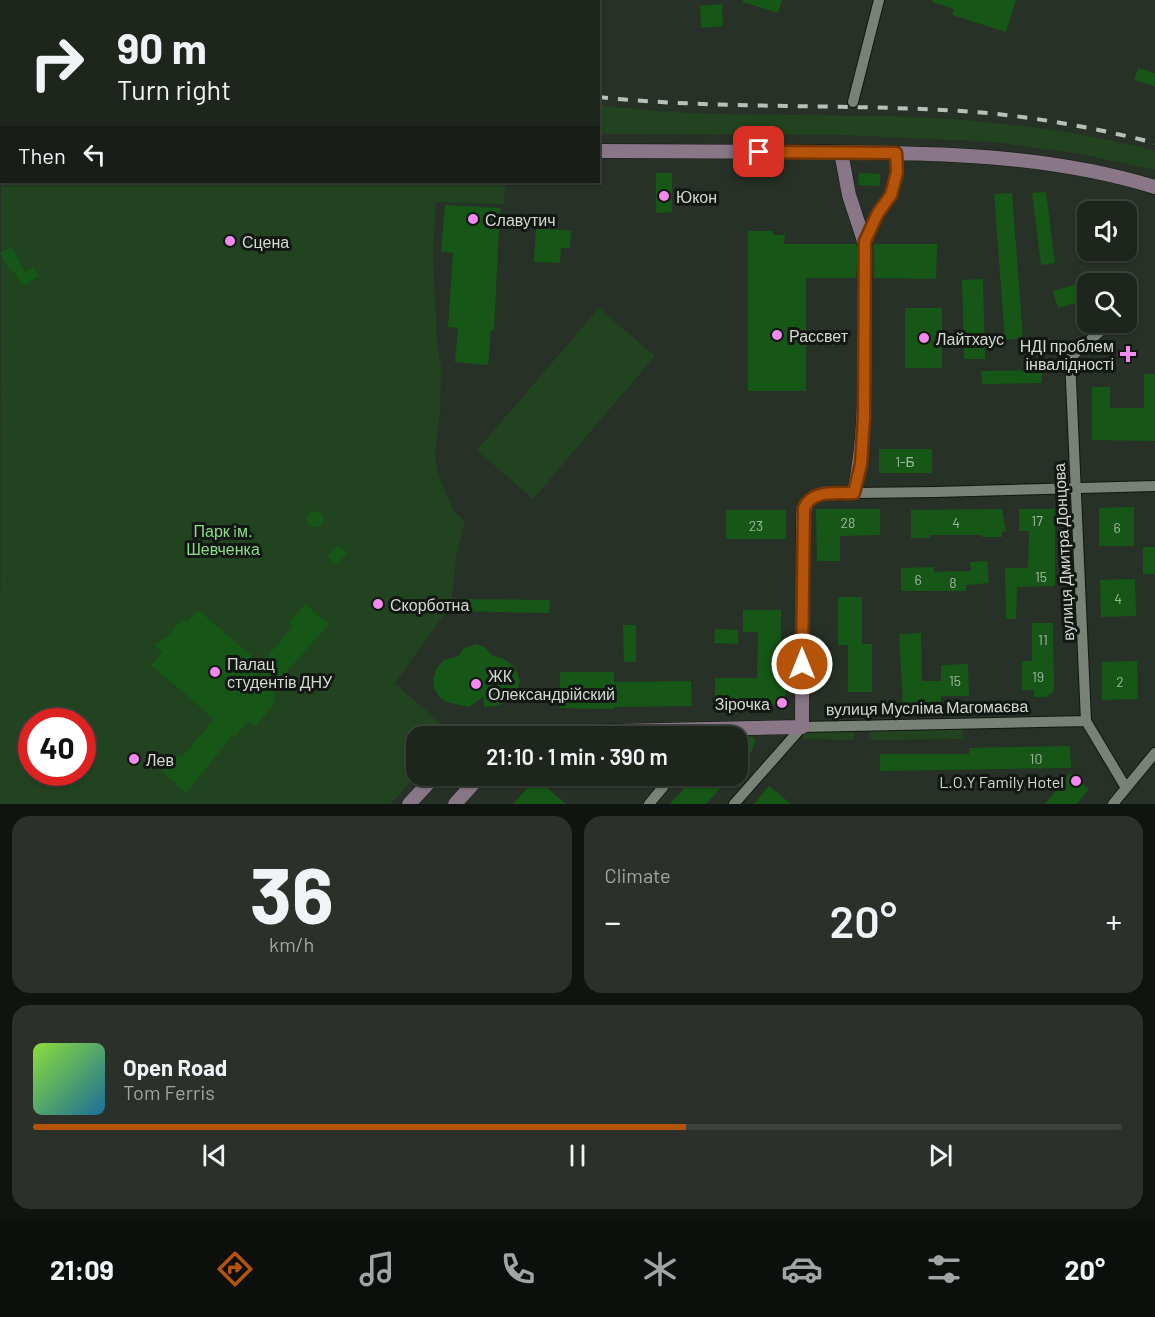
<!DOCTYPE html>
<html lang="en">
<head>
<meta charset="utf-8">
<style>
	:root { --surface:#1e251d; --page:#2b312a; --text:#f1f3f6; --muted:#a1a5a4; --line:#3c423b; --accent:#b45309 }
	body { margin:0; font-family:Barlow,sans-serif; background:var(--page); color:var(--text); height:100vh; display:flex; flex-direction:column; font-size:22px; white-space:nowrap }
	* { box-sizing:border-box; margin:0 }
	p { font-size:20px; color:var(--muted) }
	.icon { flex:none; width:33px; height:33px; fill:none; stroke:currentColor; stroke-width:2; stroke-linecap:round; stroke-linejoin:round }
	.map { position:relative; height:804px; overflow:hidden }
	.details { display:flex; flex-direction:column; gap:12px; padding:12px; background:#101410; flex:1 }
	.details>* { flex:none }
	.banner { position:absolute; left:0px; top:0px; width:600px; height:183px; box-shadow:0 2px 4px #0004,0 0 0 2px var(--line); background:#1e251d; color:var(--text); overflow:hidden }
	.controls { position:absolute; left:1077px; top:201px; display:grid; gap:12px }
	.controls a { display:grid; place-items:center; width:60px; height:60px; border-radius:12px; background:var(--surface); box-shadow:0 2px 4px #0004,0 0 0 2px var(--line); font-size:30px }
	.speed { position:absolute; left:18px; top:708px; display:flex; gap:12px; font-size:30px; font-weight:700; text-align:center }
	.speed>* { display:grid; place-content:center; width:78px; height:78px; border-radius:50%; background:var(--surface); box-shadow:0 2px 4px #0004,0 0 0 2px var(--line); line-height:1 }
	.speed .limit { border:9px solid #d22; background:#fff; color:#111 }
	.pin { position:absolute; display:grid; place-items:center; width:51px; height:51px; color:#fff; margin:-26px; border-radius:12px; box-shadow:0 3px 9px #0006 }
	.me { position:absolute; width:66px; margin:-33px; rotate:0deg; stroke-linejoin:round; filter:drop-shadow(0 0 4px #0008) }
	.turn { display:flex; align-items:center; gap:21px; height:126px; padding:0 18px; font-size:27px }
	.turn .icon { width:78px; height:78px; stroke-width:2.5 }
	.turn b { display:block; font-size:42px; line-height:51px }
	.then { display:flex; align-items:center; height:57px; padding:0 18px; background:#0003; gap:12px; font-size:22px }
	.big { font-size:45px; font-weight:600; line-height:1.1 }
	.details .card { flex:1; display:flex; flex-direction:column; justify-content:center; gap:9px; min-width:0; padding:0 21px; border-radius:18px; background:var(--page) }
	.details .dial { align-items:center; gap:0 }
	.dial b { font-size:78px; line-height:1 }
	.song { display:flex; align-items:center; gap:18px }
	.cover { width:72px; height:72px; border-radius:9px; background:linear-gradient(135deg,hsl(90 70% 55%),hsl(200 70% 35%)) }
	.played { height:6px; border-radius:3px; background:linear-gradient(90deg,var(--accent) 60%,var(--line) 60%) }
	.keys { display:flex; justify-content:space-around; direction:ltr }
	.heat { display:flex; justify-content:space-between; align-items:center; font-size:33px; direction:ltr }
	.details .tiles { flex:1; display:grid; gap:12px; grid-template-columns:1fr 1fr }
	.card:last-child { grid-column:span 2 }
	.trip { position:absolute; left:406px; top:726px; width:342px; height:60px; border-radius:18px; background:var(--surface); box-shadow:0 2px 4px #0004,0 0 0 2px var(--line); font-weight:600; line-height:60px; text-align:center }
	.menu { display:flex; height:96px; justify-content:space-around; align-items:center; background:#0c0f0c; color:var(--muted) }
	.menu .icon { width:42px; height:42px }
	.menu .selected { color:var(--accent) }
	.menu b { font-size:27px; color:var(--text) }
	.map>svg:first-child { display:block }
</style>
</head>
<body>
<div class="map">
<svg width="1155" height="804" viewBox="0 0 1155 804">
	<rect width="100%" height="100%" fill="#283127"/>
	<path fill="#21431f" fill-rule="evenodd" d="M 599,105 C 702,119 808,113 912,117 C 994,121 1075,130 1155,151 L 1155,170 L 1075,153 L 995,142 L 845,135 L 599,134 Z
		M 1,133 L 2,182 L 505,182 L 504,204 L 436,202 L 433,252 L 437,344 L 441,366 L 440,413 L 435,449 L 436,466 L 440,480 L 454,511 L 465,522 L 457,551 L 451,605 L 395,683 L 454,736 L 417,736 L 417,776 L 390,804 L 0,804 ZM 32,722 L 82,722 L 82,772 L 32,772 Z
		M 599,308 L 655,356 L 533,499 L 477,450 Z
		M 963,729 L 963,739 L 868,740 L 871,730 Z
		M 806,730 L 854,731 L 854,740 L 802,739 Z"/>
	<path fill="#165717" d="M 743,0 L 782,0 L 778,13 L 743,2 Z
		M 933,0 L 1016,0 L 1006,32 L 952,15 L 954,9 L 932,2 Z
		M 722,4 L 723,26 L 701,28 L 700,6 Z
		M 1138,68 L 1155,73 L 1155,86 L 1134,80 Z
		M 656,173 L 672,173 L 672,212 L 656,213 Z
		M 859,173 L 880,174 L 880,186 L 858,185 Z
		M 1046,192 L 1055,263 L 1041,265 L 1032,193 Z
		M 1012,193 L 1023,338 L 1005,340 L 994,194 Z
		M 445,205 L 500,208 L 494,330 L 491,330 L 488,365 L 455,362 L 458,328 L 448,327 L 453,253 L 441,252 Z
		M 536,228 L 571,231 L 570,248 L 561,248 L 560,263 L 534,262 Z
		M 748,231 L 773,231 L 773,235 L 785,235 L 784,244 L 856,244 L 858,249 L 856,278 L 806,278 L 806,391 L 748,391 Z
		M 874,244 L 937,244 L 936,279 L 874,278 Z
		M 12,247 L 25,272 L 33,267 L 39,276 L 23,286 L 13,271 L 11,273 L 0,253 Z
		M 983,279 L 985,359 L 964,359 L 962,280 Z
		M 1081,283 L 1086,300 L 1058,308 L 1053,291 Z
		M 905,308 L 942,308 L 942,368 L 905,368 Z
		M 1042,370 L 1042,383 L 982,384 L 981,371 Z
		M 1144,374 L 1155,374 L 1155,441 L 1092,440 L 1092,387 L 1110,387 L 1110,408 L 1144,408 Z
		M 879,449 L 932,449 L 932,473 L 879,473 Z
		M 1134,507 L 1134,546 L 1099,546 L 1099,508 Z
		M 816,509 L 880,509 L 880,535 L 840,536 L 840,561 L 817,561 Z
		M 1002,509 L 1006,531 L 1002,532 L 1002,537 L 982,537 L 982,535 L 930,535 L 930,538 L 911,538 L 911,510 Z
		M 1019,509 L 1055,509 L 1055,586 L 1017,587 L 1016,619 L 1006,619 L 1005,568 L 1028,568 L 1029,531 L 1019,531 Z
		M 726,510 L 786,510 L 786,539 L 726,539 Z
		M307 519a8 8 0 1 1 16 0a8 8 0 1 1-16 0Z
		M 338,545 L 347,553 L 336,565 L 327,557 Z
		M 1143,547 L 1155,547 L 1155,574 L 1143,574 Z
		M 987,561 L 989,583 L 966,585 L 966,591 L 901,591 L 901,568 L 934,567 L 934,572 L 971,571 L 970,562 Z
		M 1135,579 L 1136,616 L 1101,617 L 1100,580 Z
		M 838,597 L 862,597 L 862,644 L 872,644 L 872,692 L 848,692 L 848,645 L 838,645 Z
		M 454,599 L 550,600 L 549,613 L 454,611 Z
		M 305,604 L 329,624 L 279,680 L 282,682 L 275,691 L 274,704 L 255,727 L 248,721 L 235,737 L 233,735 L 186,793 L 162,772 L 178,754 L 182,757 L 214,719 L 151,665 L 162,652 L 154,645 L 167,637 L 182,619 L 187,623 L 198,610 L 261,664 L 293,626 L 289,623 Z
		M 743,610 L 781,610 L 781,671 L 785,671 L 785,705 L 715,702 L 715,678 L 757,678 L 758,632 L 743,632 Z
		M 1032,623 L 1053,623 L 1054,691 L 1046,697 L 1034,697 L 1034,690 L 1022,690 L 1022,661 L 1032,661 Z
		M 623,625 L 636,625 L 636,662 L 624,662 Z
		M 715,629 L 738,630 L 738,644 L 714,643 Z
		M 921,633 L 922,681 L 941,681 L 941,665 L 968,664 L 969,696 L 941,696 L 941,705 L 903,706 L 899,634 Z
		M 477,644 L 485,647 L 491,655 L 504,659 L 515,667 L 520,681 L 517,692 L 509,701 L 495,706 L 484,707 L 484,696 L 469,707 L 446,702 L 440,698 L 434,688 L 433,681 L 436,669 L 444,660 L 459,656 L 464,648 Z
		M 1137,661 L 1138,699 L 1102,700 L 1102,662 Z
		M 560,672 L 614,672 L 614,682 L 691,681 L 692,706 L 614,707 L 614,709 L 560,708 Z
		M 738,737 L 753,737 L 755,741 L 751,753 L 738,768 Z
		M 1070,746 L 1071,768 L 880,771 L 880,754 L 969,754 L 969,748 Z
		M 1070,773 L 1089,789 L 1077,804 L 1045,804 Z
		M 519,776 L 544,776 L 539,781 L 566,804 L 513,804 L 530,785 Z
		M 695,776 L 731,776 L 706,804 L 670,804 Z
		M 769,786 L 791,804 L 754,804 Z"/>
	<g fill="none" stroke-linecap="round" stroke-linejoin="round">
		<defs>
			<path id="street" d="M 38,2 L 39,0
				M 0,32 L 2,31
				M 853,102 L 879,0
				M 865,278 L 865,244
				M 1126,316 L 1131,314
				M 1111,322 L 1070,358 L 1086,721 L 1126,788
				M 854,493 L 935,492 L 1155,486
				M 649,804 L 664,786 L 649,804
				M 734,804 L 802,727 L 1086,721
				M 1113,804 L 1155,753"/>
			<path id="secondary" d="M 598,151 C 674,152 750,152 826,152 C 938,153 1047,154 1155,187
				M 841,152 L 849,195 L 865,244
				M 865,241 L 878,213 L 891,195 L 897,172 L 896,153
				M 502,736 L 525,733 L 802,727 L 803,516 C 807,487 832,494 854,493 C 869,424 863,349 865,278
				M 409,804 L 435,776
				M 455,804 L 480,776"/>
			<path id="primary" d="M 103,2 L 105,0
				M 178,2 L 180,0
				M 0,102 L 2,100"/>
		</defs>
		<use href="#street" stroke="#111810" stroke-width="12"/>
		<use href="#secondary" stroke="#111810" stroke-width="15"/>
		<use href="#primary" stroke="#111810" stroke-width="18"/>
		<use href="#street" stroke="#788277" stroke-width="10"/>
		<use href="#secondary" stroke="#897787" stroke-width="14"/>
		<use href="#primary" stroke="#9a6c97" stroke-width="16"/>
		<path stroke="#bac0b9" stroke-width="4" stroke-dasharray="10 10" stroke-linecap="butt" d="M 218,0 L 221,2
			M 598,97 C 724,110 850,103 976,112 C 1036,117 1096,128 1155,143"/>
	</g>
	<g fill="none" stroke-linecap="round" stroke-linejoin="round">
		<defs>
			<path id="route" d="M 759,152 L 896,153 L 897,172 L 891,195 L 878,213 L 865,241 L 864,417 L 861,464 L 854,493 C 837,494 812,489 804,508 L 802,664"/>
		</defs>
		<use href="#route" stroke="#753606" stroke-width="15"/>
		<use href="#route" stroke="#b45309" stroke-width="10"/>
	</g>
	<g fill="#f489f0" stroke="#131713" stroke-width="2">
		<circle cx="664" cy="196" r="6"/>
		<circle cx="473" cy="219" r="6"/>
		<circle cx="230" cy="241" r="6"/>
		<circle cx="777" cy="335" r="6"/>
		<circle cx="924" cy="338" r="6"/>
		<path d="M1125 345h6v6h6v6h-6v6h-6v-6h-6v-6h6z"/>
		<circle cx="378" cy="604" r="6"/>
		<circle cx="215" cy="672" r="6"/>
		<circle cx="476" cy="684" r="6"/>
		<circle cx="782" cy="703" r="6"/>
		<circle cx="134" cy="759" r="6"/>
		<circle cx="1076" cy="781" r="6"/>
	</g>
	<g text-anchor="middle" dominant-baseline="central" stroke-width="6" stroke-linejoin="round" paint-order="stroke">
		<g font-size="14" fill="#a4b8a4">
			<text x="905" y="461">1-Б</text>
			<text x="1037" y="520">17</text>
			<text x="848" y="522">28</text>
			<text x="956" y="522">4</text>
			<text x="756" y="525">23</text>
			<text x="1117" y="527">6</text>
			<text x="1041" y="576">15</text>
			<text x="918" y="579">6</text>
			<text x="953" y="582">8</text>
			<text x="1118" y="598">4</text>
			<text x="1043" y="639">11</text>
			<text x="1038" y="676">19</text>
			<text x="955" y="680">15</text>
			<text x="1120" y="681">2</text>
			<text x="1036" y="758">10</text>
		</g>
		<g font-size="16" fill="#d4d9d3" stroke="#131713" text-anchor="start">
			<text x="676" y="196">Юкон</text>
			<text x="485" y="219">Славутич</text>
			<text x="242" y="241">Сцена</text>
			<text x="789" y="335">Рассвет</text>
			<text x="936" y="338">Лайтхаус</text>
			<text x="1114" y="345" text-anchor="end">НДІ проблем<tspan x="1114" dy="18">інвалідності</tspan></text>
			<text x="390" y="604">Скорботна</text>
			<text x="227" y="663">Палац<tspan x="227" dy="18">студентів ДНУ</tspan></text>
			<text x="488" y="675">ЖК<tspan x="488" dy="18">Олександрійский</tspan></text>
			<text x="770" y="703" text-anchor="end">Зірочка</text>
			<text x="146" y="759">Лев</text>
			<text x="1064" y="781" text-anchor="end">L.O.Y Family Hotel</text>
		</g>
		<g font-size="16" fill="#89de86" stroke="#131713">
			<text x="223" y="530">Парк iм.<tspan x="223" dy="18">Шевченка</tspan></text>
		</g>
		<g font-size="16" fill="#d4d9d3" stroke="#131713">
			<text transform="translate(1063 552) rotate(-93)">вулиця Дмитра Донцова</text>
			<text transform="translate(927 707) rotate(-1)">вулиця Мусліма Магомаєва</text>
		</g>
	</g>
</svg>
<div class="controls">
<a><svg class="icon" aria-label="sound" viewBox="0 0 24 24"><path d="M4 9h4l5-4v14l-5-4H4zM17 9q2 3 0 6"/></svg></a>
<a><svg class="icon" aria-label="search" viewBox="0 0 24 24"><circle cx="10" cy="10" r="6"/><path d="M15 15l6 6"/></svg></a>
</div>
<div class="speed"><div class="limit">40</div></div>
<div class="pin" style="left:759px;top:152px;background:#d93025"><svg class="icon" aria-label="arrive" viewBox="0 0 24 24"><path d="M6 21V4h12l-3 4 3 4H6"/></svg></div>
<svg class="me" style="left:802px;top:664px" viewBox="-20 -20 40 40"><circle r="17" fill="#b45309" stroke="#fff" stroke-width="3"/><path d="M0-11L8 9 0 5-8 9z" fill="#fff"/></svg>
<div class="trip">21:10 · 1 min · 390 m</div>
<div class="banner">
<div class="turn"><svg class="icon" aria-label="right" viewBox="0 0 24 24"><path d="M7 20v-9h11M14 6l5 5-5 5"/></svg><div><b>90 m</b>Turn right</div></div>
<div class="then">Then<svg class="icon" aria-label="left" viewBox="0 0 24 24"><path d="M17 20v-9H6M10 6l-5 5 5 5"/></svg></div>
</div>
</div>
<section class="details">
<div class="tiles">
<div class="card dial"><b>36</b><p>km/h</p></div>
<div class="card"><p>Climate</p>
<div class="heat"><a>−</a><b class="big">20°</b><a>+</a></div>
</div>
<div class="card">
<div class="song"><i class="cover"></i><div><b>Open Road</b><p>Tom Ferris</p></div></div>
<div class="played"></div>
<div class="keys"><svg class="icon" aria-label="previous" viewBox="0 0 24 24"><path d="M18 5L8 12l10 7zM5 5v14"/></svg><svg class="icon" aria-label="pause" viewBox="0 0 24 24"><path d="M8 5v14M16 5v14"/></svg><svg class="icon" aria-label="next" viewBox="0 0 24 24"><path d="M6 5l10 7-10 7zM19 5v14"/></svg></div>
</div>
</div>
</section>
<nav class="menu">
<b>21:09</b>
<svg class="icon selected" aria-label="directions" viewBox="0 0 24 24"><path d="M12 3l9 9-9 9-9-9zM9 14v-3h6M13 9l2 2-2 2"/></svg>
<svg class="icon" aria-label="music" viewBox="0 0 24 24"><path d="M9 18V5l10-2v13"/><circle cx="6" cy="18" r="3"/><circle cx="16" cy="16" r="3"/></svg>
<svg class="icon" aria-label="phone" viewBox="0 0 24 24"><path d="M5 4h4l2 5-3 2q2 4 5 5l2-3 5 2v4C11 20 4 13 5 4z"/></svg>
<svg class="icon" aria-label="climate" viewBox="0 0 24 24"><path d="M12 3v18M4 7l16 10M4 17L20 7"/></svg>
<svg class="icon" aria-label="car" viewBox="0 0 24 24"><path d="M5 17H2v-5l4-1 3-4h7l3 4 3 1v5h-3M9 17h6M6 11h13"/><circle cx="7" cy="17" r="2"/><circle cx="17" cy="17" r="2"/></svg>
<svg class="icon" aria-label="filters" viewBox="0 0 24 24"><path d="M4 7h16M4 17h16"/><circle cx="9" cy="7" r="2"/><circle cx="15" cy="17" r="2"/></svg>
<b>20°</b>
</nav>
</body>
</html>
